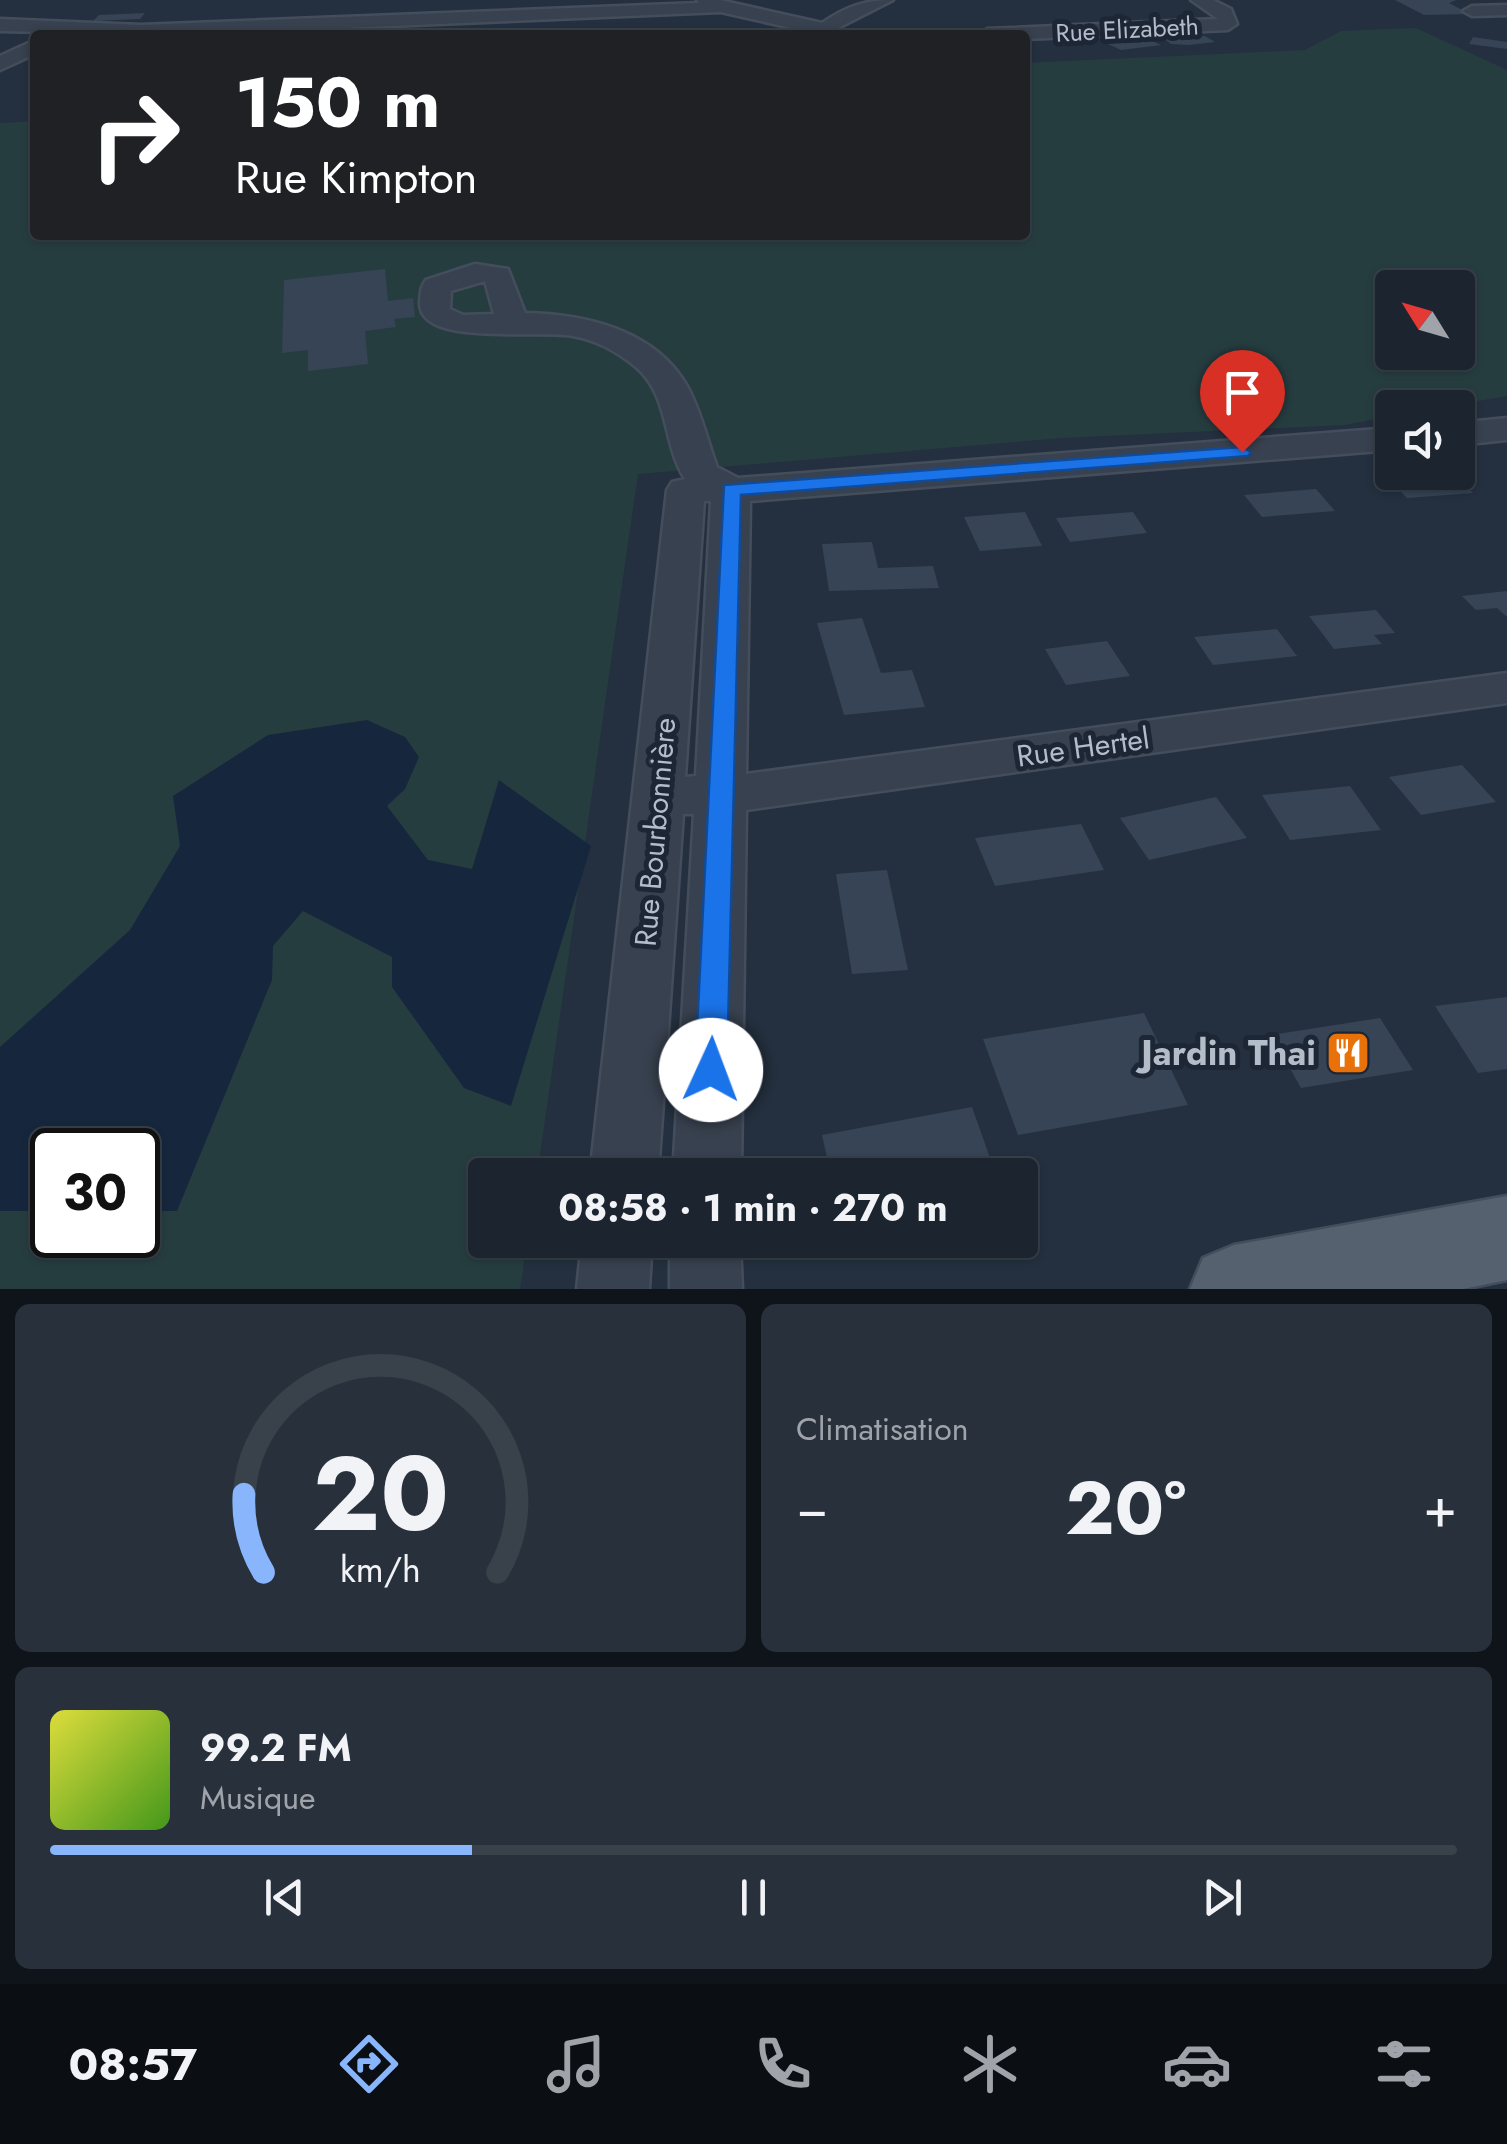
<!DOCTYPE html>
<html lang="fr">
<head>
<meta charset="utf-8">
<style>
	:root { --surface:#1b242f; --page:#28303b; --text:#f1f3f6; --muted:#a0a4aa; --line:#39414b; --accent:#88b5fb }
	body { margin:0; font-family:Jost,sans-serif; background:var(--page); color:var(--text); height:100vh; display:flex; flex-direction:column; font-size:38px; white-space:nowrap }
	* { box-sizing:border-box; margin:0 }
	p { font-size:32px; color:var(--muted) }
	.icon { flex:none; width:55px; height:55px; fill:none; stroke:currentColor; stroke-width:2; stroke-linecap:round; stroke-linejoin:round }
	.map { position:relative; height:1289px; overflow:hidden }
	.side { display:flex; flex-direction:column; gap:15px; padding:15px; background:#0f141a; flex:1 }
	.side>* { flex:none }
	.hud { position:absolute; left:30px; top:30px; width:1000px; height:210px; border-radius:10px; box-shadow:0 2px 8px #0004,0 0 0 2px var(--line); background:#202124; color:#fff; overflow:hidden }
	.needle { width:65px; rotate:307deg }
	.buttons { position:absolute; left:1375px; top:270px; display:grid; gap:20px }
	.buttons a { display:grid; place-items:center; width:100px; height:100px; border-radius:10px; background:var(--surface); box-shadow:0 2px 8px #0004,0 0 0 2px var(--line); font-size:50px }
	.speed { position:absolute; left:30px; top:1128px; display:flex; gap:20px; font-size:50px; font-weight:700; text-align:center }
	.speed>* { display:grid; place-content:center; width:130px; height:130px; border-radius:50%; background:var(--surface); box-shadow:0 2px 8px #0004,0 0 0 2px var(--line); line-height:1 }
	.speed .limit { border:5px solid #111; border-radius:15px; background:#fff; color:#111 }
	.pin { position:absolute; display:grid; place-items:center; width:85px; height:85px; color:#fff; margin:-102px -42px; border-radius:50% 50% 50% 0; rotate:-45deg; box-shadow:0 0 10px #0007 }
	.pin .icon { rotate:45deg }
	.me { position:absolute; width:110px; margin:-55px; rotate:2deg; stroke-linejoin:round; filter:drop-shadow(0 0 8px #0008) }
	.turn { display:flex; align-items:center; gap:35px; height:210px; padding:0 40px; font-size:45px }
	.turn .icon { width:130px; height:130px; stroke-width:2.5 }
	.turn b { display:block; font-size:70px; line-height:85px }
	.big { font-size:75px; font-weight:700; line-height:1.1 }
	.side .widget { flex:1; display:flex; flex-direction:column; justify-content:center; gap:15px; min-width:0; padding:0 35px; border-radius:15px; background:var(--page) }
	.side .dial { align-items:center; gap:0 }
	.dial svg { height:260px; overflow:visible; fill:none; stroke:var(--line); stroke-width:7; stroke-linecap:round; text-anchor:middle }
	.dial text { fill:var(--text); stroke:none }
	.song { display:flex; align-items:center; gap:30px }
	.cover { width:120px; height:120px; border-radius:15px; background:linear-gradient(135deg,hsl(60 70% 55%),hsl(100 70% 35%)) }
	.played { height:10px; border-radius:5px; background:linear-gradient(90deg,var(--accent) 30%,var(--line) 30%) }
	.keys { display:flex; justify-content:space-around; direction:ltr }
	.heat { display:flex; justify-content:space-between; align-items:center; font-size:55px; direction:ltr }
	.side .tiles { flex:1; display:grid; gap:15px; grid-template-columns:1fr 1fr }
	.widget:last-child { grid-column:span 2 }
	.trip { position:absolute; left:468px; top:1158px; width:570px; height:100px; border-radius:10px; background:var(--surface); box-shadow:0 2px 8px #0004,0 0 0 2px var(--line); font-weight:700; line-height:100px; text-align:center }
	.tabs { display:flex; height:160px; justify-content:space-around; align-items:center; background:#0b0e13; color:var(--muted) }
	.tabs .icon { width:70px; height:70px }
	.tabs .current { color:var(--accent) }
	.tabs b { font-size:45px; color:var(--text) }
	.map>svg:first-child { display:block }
</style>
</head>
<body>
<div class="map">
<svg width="1507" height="1289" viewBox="0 0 1507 1289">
	<rect width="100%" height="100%" fill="#24303f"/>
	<path fill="#263d40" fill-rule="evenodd" d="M 1416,28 L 1507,70 L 1507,396 L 1443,407 L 1392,408 L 1392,416 L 1344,425 L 1061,438 L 638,474 L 537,1175 L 485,1175 L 485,1240 L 527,1240 L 520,1289 L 0,1289 L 0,123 L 35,121 L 35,235 L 1025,235 L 1025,63 L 1305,50 L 1341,31 ZM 1392,288 L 1458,288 L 1458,352 L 1392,352 ZM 52,1150 L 138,1150 L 138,1235 L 52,1235 Z"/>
	<path fill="#16273d" d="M 367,720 L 405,737 L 419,757 L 405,789 L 387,806 L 428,860 L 472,869 L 499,780 L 591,846 L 511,1106 L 464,1088 L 392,987 L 392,957 L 303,911 L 273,946 L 272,980 L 177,1211 L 138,1211 L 138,1150 L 52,1150 L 52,1211 L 0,1211 L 0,1047 L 130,930 L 180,846 L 173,796 L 268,735 Z"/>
	<path fill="#364455" d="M 1395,0 L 1456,0 L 1449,3 L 1470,14 L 1424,15 Z
		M 145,13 L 140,19 L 93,21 L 99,15 Z
		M 1205,36 L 1215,42 L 1189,45 L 1171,44 L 1162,37 Z
		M 1473,37 L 1507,42 L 1507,49 L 1469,44 Z
		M 1148,39 L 1161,45 L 1121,50 L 1108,44 Z
		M 385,269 L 388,301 L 413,298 L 415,317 L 394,319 L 396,327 L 365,331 L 368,364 L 308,371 L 308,350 L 282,353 L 284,280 Z
		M 1454,475 L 1473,493 L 1407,498 L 1389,480 Z
		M 1316,489 L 1335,511 L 1262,517 L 1244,495 Z
		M 1025,512 L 1042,546 L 980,551 L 964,517 Z
		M 1133,512 L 1147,533 L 1070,542 L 1056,518 Z
		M 872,542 L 878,568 L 933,566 L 939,588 L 829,591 L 822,544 Z
		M 1507,591 L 1507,617 L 1497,608 L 1476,610 L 1462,596 Z
		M 1376,610 L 1395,633 L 1374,635 L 1382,644 L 1334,649 L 1309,616 Z
		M 862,618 L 881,673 L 912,670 L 925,707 L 844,715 L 817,623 Z
		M 1277,629 L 1297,656 L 1213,665 L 1194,637 Z
		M 1107,641 L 1130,676 L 1066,685 L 1045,649 Z
		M 1462,765 L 1496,802 L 1421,815 L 1389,777 Z
		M 1350,786 L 1381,830 L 1290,840 L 1262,795 Z
		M 1216,797 L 1247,838 L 1149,860 L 1120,818 Z
		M 1081,824 L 1104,870 L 995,886 L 975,838 Z
		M 887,870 L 908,970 L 852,974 L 836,874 Z
		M 1507,997 L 1507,1069 L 1478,1073 L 1435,1006 Z
		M 1144,1013 L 1188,1105 L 1018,1135 L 983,1039 Z
		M 1380,1018 L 1413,1070 L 1301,1088 L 1271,1035 Z
		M 972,1107 L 996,1175 L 831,1175 L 822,1135 Z"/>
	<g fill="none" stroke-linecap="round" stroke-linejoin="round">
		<defs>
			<path id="minor" d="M 697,0 L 720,0 L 822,23 C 845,7 864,0 893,0 L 838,28 L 846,35 L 822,35 L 721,12 L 180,35 L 0,31 L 0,19 L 141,25 L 699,3 Z
				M 1191,0 L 1213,0 L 1231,9 L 1237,24 L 1228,30 L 1025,39 L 1025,35 L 978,35 L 987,29 L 1218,19 Z
				M 1507,5 L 1507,15 L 1472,16 L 1463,11 L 1472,6 Z
				M 35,40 L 35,54 L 0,70 L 0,56 Z
				M 475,264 L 508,269 L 525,313 C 585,314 655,330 687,386 C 701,411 707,440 717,467 L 738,478 L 1392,428 L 1392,450 L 750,501 L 746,774 L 1507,673 L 1507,703 L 746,810 L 741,1175 L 673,1175 L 694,814 L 683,814 L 658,1175 L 590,1175 L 667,490 L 672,482 L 685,479 C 662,443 670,396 636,367 C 618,352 596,340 573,336 C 539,329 418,348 420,302 C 421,292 420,288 426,280 ZM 485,281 L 494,314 L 463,315 L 450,309 L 451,291 ZM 704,501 L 711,501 L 696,776 L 685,777 Z
				M 1507,418 L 1507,440 L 1458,445 L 1458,423 Z
				M 582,1240 L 652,1240 L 649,1289 L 577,1289 Z
				M 670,1240 L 740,1240 L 742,1289 L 670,1289 Z"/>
			<path id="major" d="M 1507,1196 L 1507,1280 L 1463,1289 L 1190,1289 L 1203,1258 L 1234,1245 Z"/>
		</defs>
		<use href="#minor" stroke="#444d5b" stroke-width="5"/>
		<use href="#major" stroke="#444d5b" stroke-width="5"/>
		<use href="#minor" fill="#38414f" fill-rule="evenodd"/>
		<use href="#major" fill="#56616f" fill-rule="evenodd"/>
	</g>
	<path fill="#1a73e8" stroke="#114b97" stroke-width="2.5" d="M 1242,447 L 1251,452 L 1248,456 L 741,495 L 727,1070 L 722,1079 L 711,1084 L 700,1079 L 695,1070 L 724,485 Z"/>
	<defs>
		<symbol id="restaurant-square" viewBox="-11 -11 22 22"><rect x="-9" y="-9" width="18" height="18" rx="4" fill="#e8710a" stroke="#1d2634"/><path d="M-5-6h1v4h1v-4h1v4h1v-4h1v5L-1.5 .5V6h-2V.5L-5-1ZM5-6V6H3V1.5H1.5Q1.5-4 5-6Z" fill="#fff"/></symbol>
	</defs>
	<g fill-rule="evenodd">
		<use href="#restaurant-square" x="1323" y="1028" width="50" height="50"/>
	</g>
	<g text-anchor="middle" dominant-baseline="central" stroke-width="10" stroke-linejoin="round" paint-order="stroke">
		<g font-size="25" fill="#b4bcca" stroke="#1d2634">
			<text transform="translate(1127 29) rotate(-3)">Rue Elizabeth</text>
		</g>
		<g font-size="30" fill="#b4bcca" stroke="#1d2634">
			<text transform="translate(1083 747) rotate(-8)">Rue Hertel</text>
			<text transform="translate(655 832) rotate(-85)">Rue Bourbonnière</text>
		</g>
		<g font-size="35" font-weight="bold" fill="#b4bcca" stroke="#1d2634" text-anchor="end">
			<text x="1316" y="1053">Jardin Thai</text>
		</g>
	</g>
</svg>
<div class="buttons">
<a><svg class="needle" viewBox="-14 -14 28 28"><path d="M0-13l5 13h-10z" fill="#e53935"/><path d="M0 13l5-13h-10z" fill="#a0a4aa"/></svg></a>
<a><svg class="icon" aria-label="sound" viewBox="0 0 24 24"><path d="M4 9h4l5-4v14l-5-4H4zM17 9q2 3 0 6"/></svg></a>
</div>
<div class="speed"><div class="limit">30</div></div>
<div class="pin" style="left:1242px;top:452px;background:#d93025"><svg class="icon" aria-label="arrive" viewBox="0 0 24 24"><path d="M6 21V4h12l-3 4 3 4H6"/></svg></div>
<svg class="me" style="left:711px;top:1070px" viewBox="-20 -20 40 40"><circle r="19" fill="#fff"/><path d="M0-13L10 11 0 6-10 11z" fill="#1a73e8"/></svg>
<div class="trip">08:58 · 1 min · 270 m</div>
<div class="hud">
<div class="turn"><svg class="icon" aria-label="right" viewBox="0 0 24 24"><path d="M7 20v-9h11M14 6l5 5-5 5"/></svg><div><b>150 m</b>Rue Kimpton</div></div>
</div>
</div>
<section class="side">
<div class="tiles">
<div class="widget dial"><svg viewBox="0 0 100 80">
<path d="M14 69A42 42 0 1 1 86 69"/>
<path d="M14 69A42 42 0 0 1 8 45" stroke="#88b5fb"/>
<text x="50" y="56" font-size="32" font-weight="700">20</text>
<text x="50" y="72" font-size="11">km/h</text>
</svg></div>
<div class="widget"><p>Climatisation</p>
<div class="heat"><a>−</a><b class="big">20°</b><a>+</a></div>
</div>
<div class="widget">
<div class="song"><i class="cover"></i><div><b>99.2 FM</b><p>Musique</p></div></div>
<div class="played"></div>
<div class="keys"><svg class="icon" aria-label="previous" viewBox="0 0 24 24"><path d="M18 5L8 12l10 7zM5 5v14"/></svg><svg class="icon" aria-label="pause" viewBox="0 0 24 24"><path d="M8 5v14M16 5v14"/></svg><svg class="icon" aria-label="next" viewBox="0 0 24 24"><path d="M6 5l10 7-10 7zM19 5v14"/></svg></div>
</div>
</div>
</section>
<nav class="tabs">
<b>08:57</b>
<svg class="icon current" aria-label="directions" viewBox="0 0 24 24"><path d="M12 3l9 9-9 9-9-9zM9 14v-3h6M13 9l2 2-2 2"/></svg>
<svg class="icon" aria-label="music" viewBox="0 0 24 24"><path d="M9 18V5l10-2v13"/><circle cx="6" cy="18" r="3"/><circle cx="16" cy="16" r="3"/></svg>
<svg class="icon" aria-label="phone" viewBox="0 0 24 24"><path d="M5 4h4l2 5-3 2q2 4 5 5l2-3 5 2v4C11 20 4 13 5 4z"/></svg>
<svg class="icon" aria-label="climate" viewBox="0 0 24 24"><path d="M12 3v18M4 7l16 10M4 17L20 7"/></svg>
<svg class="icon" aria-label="car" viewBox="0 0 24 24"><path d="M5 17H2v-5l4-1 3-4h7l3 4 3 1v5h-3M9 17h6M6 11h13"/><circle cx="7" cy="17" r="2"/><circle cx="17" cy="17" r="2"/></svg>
<svg class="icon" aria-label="filters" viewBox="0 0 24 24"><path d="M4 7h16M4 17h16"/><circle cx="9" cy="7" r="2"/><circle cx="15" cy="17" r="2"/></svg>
</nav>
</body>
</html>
